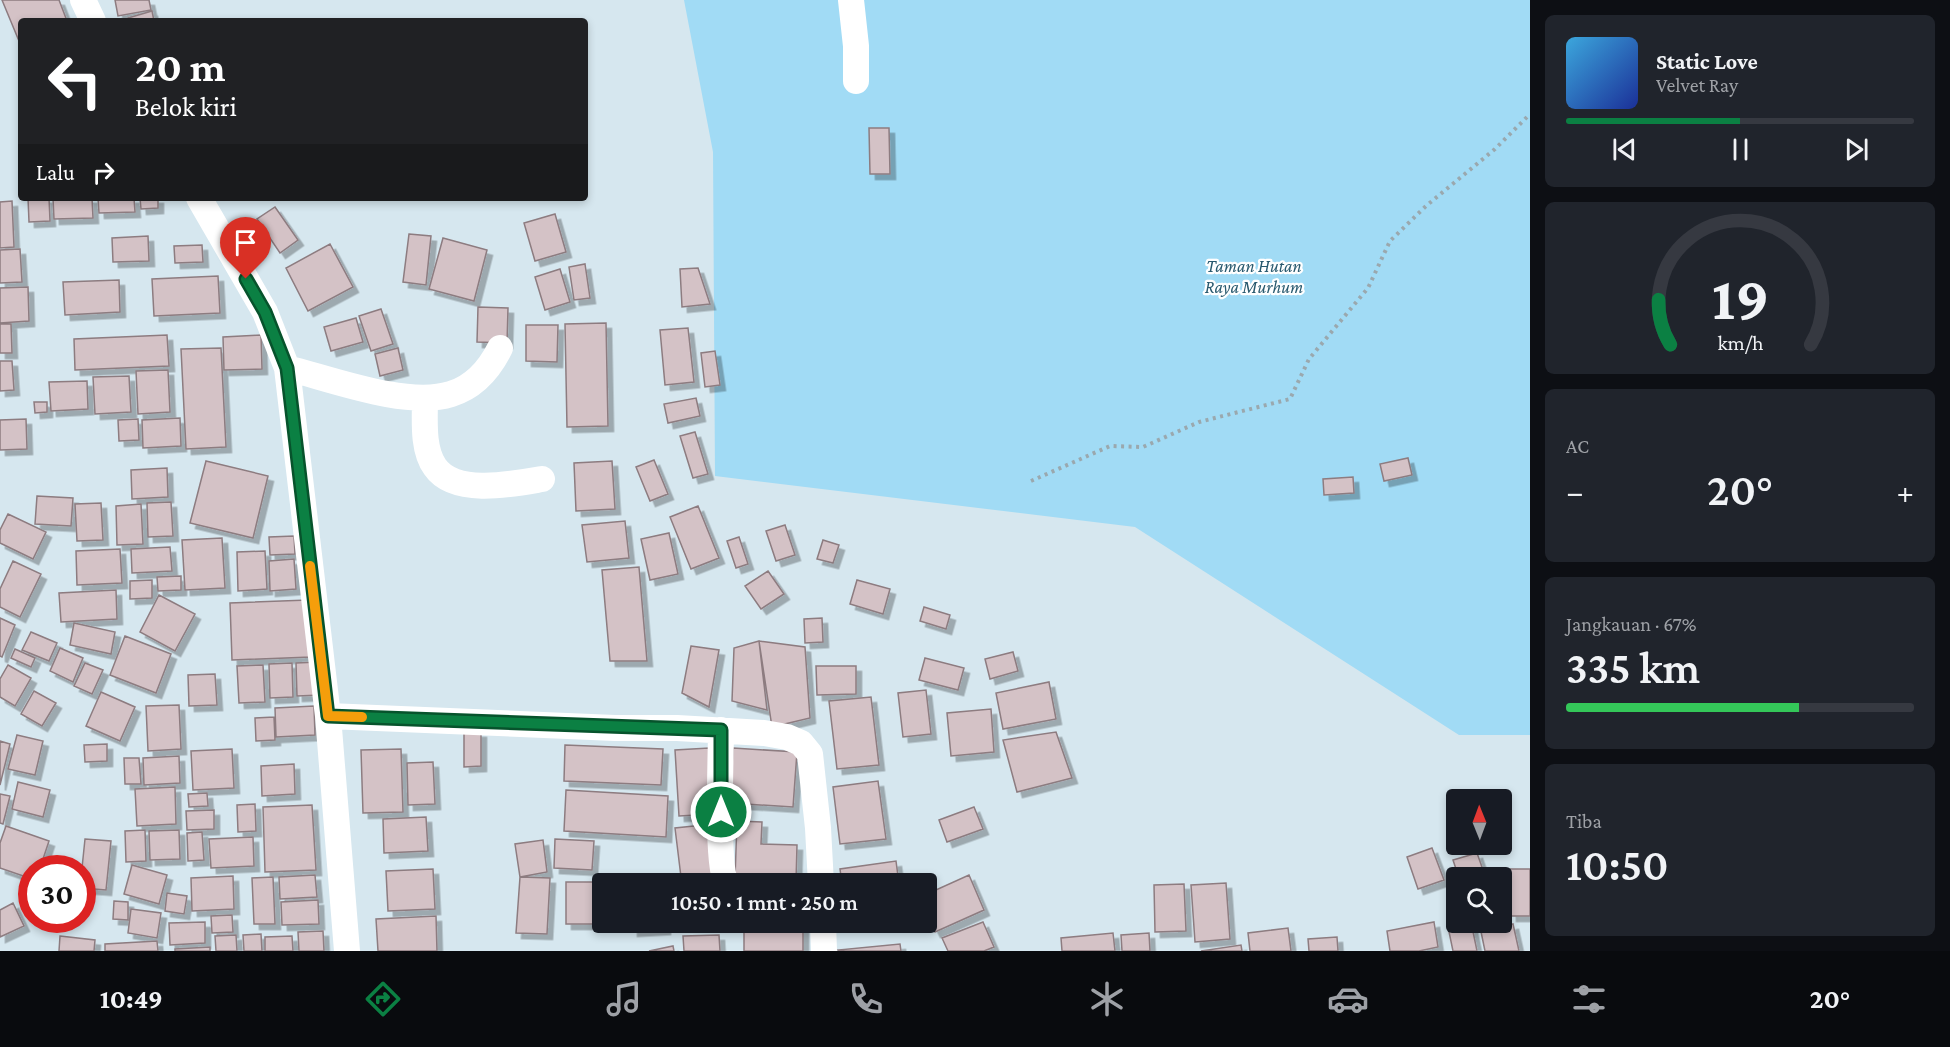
<!DOCTYPE html>
<html lang="id">
<head>
<meta charset="utf-8">
<style>
	:root { --surface:#171b24; --page:#20242c; --text:#f1f3f6; --muted:#9ea1a6; --line:#363941; --accent:#0b8043 }
	body { margin:0; font-family:"Crimson Pro",serif; background:var(--page); color:var(--text); height:100vh; display:flex; flex-direction:column; font-size:22px; white-space:nowrap }
	* { box-sizing:border-box; margin:0 }
	p { font-size:20px; color:var(--muted) }
	.icon { flex:none; width:33px; height:33px; fill:none; stroke:currentColor; stroke-width:2; stroke-linecap:round; stroke-linejoin:round }
	.map { position:relative; flex:1; overflow:hidden }
	.details { display:flex; flex-direction:column; gap:15px; padding:15px; background:#0d0f14; width:420px }
	.details>* { flex:none }
	.banner { position:absolute; left:18px; top:18px; width:570px; height:183px; border-radius:6px; box-shadow:0 3px 9px #0003; background:#202124; color:#fff; overflow:hidden }
	.needle { width:39px; rotate:359deg }
	.controls { position:absolute; left:1446px; top:789px; display:grid; gap:12px }
	.controls a { display:grid; place-items:center; width:66px; height:66px; border-radius:6px; background:var(--surface); box-shadow:0 3px 9px #0003; font-size:30px }
	.speed { position:absolute; left:18px; top:855px; display:flex; gap:12px; font-size:30px; font-weight:700; text-align:center }
	.speed>* { display:grid; place-content:center; width:78px; height:78px; border-radius:50%; background:var(--surface); box-shadow:0 3px 9px #0003; line-height:1 }
	.speed .limit { border:9px solid #d22; background:#fff; color:#111 }
	.pin { position:absolute; display:grid; place-items:center; width:51px; height:51px; color:#fff; margin:-62px -26px; border-radius:50% 50% 50% 0; rotate:-45deg; box-shadow:0 0 6px #0007 }
	.pin .icon { rotate:45deg }
	.me { position:absolute; width:66px; margin:-33px; rotate:0deg; stroke-linejoin:round; filter:drop-shadow(0 0 4px #0008) }
	.turn { display:flex; align-items:center; gap:21px; height:126px; padding:0 18px; font-size:27px }
	.turn .icon { width:78px; height:78px; stroke-width:2.5 }
	.turn b { display:block; font-size:42px; line-height:51px }
	.then { display:flex; align-items:center; height:57px; padding:0 18px; background:#0003; gap:12px; font-size:22px }
	.big { font-size:45px; font-weight:600; line-height:1.1 }
	.details .card { flex:1; display:flex; flex-direction:column; justify-content:center; gap:9px; min-width:0; padding:0 21px; border-radius:9px; background:var(--page) }
	.details .dial { align-items:center; gap:0 }
	.dial svg { height:156px; overflow:visible; fill:none; stroke:var(--line); stroke-width:7; stroke-linecap:round; text-anchor:middle }
	.dial text { fill:var(--text); stroke:none }
	.song { display:flex; align-items:center; gap:18px }
	.cover { width:72px; height:72px; border-radius:9px; background:linear-gradient(135deg,hsl(200 70% 55%),hsl(230 70% 35%)) }
	.played { height:6px; border-radius:3px; background:linear-gradient(90deg,var(--accent) 50%,var(--line) 50%) }
	.keys { display:flex; justify-content:space-around; direction:ltr }
	.heat { display:flex; justify-content:space-between; align-items:center; font-size:33px; direction:ltr }
	.charge { height:9px; border-radius:4px; background:linear-gradient(90deg,#34c759 67%,var(--line) 0) }
	.trip { position:absolute; left:592px; top:873px; width:345px; height:60px; border-radius:6px; background:var(--surface); box-shadow:0 3px 9px #0003; font-weight:600; line-height:60px; text-align:center }
	.menu { display:flex; height:96px; justify-content:space-around; align-items:center; background:#090b0e; color:var(--muted) }
	.menu .icon { width:42px; height:42px }
	.menu .current { color:var(--accent) }
	.menu b { font-size:27px; color:var(--text) }
	main { display:flex; flex:1; min-height:0 }
	.map>svg:first-child { display:block }
</style>
</head>
<body>
<main>
<div class="map">
<svg width="1530" height="951" viewBox="0 0 1530 951">
	<defs>
		<filter id="shadow"><feDropShadow dx="5.5" dy="5.5" stdDeviation="0" flood-color="#0004"/></filter>
	</defs>
	<rect width="100%" height="100%" fill="#d6e7ef"/>
	<path fill="#a1dbf5" d="M 684,0 L 1530,0 L 1530,735 L 1459,735 L 1135,527 L 715,476 L 713,152 Z"/>
	<path fill="#d4c2c6" stroke="#8d7c80" stroke-width="1.5" filter="url(#shadow)" d="M 2,0 L 59,0 L 67,21 L 21,21 L 21,40 L 19,41 Z
		M 115,0 L 149,0 L 151,10 L 118,16 Z
		M 152,11 L 154,21 L 129,21 L 128,18 Z
		M 869,128 L 889,128 L 890,174 L 870,174 Z
		M 28,198 L 49,198 L 50,221 L 29,222 Z
		M 53,198 L 92,198 L 93,218 L 54,219 Z
		M 98,198 L 134,198 L 135,212 L 99,213 Z
		M 140,198 L 158,198 L 158,208 L 141,209 Z
		M 12,201 L 14,247 L 0,248 L 0,202 Z
		M 275,207 L 298,240 L 280,253 L 257,219 Z
		M 555,214 L 566,252 L 535,261 L 524,223 Z
		M 409,234 L 431,236 L 426,285 L 403,282 Z
		M 148,236 L 149,261 L 113,262 L 112,238 Z
		M 443,238 L 487,250 L 474,301 L 429,289 Z
		M 330,244 L 353,287 L 308,311 L 286,268 Z
		M 202,245 L 203,262 L 175,263 L 174,246 Z
		M 20,249 L 22,282 L 0,283 L 0,250 Z
		M 585,264 L 590,298 L 574,300 L 569,267 Z
		M 698,268 L 710,304 L 682,307 L 680,269 Z
		M 560,269 L 570,302 L 545,310 L 535,277 Z
		M 218,276 L 220,313 L 154,316 L 152,279 Z
		M 119,280 L 120,312 L 65,315 L 63,282 Z
		M 28,287 L 29,321 L 0,323 L 0,288 Z
		M 478,307 L 508,308 L 507,343 L 477,342 Z
		M 381,309 L 393,344 L 371,351 L 359,316 Z
		M 356,318 L 363,342 L 331,351 L 324,327 Z
		M 606,323 L 608,426 L 567,427 L 565,324 Z
		M 0,324 L 11,324 L 12,353 L 0,353 Z
		M 526,325 L 558,325 L 557,362 L 526,361 Z
		M 688,328 L 694,382 L 665,385 L 660,330 Z
		M 167,335 L 169,366 L 75,370 L 74,339 Z
		M 261,335 L 262,369 L 224,370 L 223,337 Z
		M 221,348 L 226,447 L 186,449 L 181,349 Z
		M 398,348 L 403,370 L 380,376 L 375,354 Z
		M 715,351 L 720,385 L 705,387 L 701,353 Z
		M 0,361 L 12,361 L 14,390 L 0,391 Z
		M 168,370 L 170,412 L 138,414 L 136,371 Z
		M 129,376 L 131,412 L 95,414 L 93,377 Z
		M 87,381 L 88,409 L 51,411 L 49,382 Z
		M 696,398 L 700,416 L 668,423 L 664,404 Z
		M 34,402 L 47,402 L 47,412 L 35,413 Z
		M 180,418 L 181,446 L 143,448 L 142,420 Z
		M 26,419 L 27,449 L 0,450 L 0,420 Z
		M 138,419 L 139,440 L 119,441 L 118,420 Z
		M 695,432 L 708,474 L 693,478 L 680,436 Z
		M 1408,458 L 1412,475 L 1384,481 L 1380,464 Z
		M 654,460 L 668,494 L 650,501 L 636,467 Z
		M 206,461 L 268,476 L 253,538 L 190,523 Z
		M 612,461 L 615,509 L 576,511 L 574,463 Z
		M 167,468 L 168,497 L 132,499 L 131,470 Z
		M 1353,477 L 1354,493 L 1324,495 L 1323,479 Z
		M 37,496 L 73,498 L 71,526 L 35,524 Z
		M 171,502 L 173,536 L 148,537 L 147,503 Z
		M 101,503 L 103,540 L 77,541 L 75,504 Z
		M 141,504 L 143,544 L 117,545 L 116,506 Z
		M 698,506 L 719,558 L 691,569 L 670,517 Z
		M 8,514 L 46,532 L 33,559 L 0,543 L 0,530 Z
		M 625,521 L 629,558 L 587,562 L 582,525 Z
		M 785,525 L 795,555 L 776,561 L 766,531 Z
		M 669,533 L 678,574 L 650,580 L 641,539 Z
		M 294,536 L 295,554 L 270,555 L 269,537 Z
		M 739,537 L 748,564 L 736,568 L 727,541 Z
		M 222,538 L 225,588 L 185,590 L 182,540 Z
		M 823,540 L 839,545 L 833,563 L 817,559 Z
		M 170,547 L 172,571 L 132,573 L 131,549 Z
		M 120,549 L 122,583 L 77,585 L 76,551 Z
		M 265,551 L 267,589 L 238,591 L 237,552 Z
		M 294,559 L 296,589 L 270,591 L 269,561 Z
		M 13,561 L 41,574 L 20,617 L 0,607 L 0,589 Z
		M 639,567 L 647,661 L 610,661 L 602,570 Z
		M 768,571 L 784,594 L 761,609 L 745,586 Z
		M 181,576 L 181,590 L 158,591 L 157,577 Z
		M 152,580 L 152,598 L 130,599 L 130,581 Z
		M 857,580 L 890,589 L 883,614 L 850,604 Z
		M 116,590 L 117,619 L 61,622 L 59,593 Z
		M 159,595 L 195,614 L 175,651 L 140,632 Z
		M 308,600 L 311,657 L 232,660 L 230,603 Z
		M 924,607 L 950,615 L 946,629 L 920,621 Z
		M 0,618 L 15,625 L 2,657 L 0,656 Z
		M 822,618 L 823,642 L 805,643 L 804,619 Z
		M 74,623 L 115,632 L 111,654 L 70,645 Z
		M 31,632 L 57,643 L 49,661 L 22,650 Z
		M 125,636 L 171,654 L 156,693 L 110,675 Z
		M 759,641 L 767,710 L 732,701 L 734,648 Z
		M 759,641 L 805,647 L 810,718 L 772,727 Z
		M 691,646 L 719,650 L 709,707 L 682,693 Z
		M 60,648 L 83,658 L 73,682 L 50,671 Z
		M 15,649 L 35,658 L 31,667 L 11,658 Z
		M 1013,652 L 1018,671 L 990,679 L 985,659 Z
		M 925,658 L 964,668 L 958,690 L 919,680 Z
		M 319,662 L 321,695 L 297,696 L 296,663 Z
		M 85,663 L 103,670 L 92,694 L 74,686 Z
		M 292,663 L 293,697 L 270,698 L 269,664 Z
		M 8,665 L 31,678 L 15,706 L 0,697 L 0,679 Z
		M 263,665 L 265,702 L 239,703 L 237,666 Z
		M 816,666 L 856,666 L 856,694 L 817,695 Z
		M 215,674 L 217,705 L 189,706 L 188,675 Z
		M 1049,682 L 1056,719 L 1003,729 L 996,693 Z
		M 926,690 L 931,734 L 903,737 L 898,693 Z
		M 34,691 L 56,703 L 42,726 L 21,714 Z
		M 101,692 L 135,707 L 120,741 L 86,726 Z
		M 871,697 L 879,765 L 837,769 L 829,701 Z
		M 179,705 L 181,749 L 148,751 L 146,706 Z
		M 314,706 L 315,735 L 276,737 L 275,708 Z
		M 991,709 L 994,752 L 951,756 L 947,713 Z
		M 274,717 L 275,740 L 256,741 L 255,718 Z
		M 464,732 L 481,732 L 481,766 L 464,767 Z
		M 1056,732 L 1072,778 L 1017,792 L 1003,740 Z
		M 17,735 L 43,741 L 35,775 L 8,769 Z
		M 0,741 L 10,744 L 0,785 Z
		M 107,744 L 107,761 L 85,762 L 84,745 Z
		M 565,745 L 663,749 L 661,785 L 564,781 Z
		M 709,748 L 714,814 L 679,816 L 675,750 Z
		M 733,748 L 797,752 L 793,807 L 730,803 Z
		M 232,749 L 234,788 L 193,790 L 191,751 Z
		M 401,749 L 403,812 L 363,813 L 361,750 Z
		M 179,756 L 180,783 L 144,785 L 143,758 Z
		M 124,758 L 139,758 L 141,784 L 125,784 Z
		M 433,762 L 435,804 L 408,805 L 407,763 Z
		M 294,764 L 295,794 L 262,796 L 261,766 Z
		M 878,781 L 886,839 L 840,844 L 833,787 Z
		M 18,782 L 50,790 L 43,817 L 12,809 Z
		M 175,787 L 176,824 L 137,826 L 135,789 Z
		M 566,790 L 668,796 L 666,837 L 564,831 Z
		M 207,793 L 208,806 L 189,807 L 188,794 Z
		M 0,794 L 10,796 L 3,824 L 0,823 Z
		M 255,804 L 256,831 L 238,832 L 237,805 Z
		M 312,805 L 316,870 L 265,872 L 263,807 Z
		M 974,807 L 983,829 L 947,842 L 939,820 Z
		M 214,810 L 214,829 L 187,830 L 186,811 Z
		M 426,817 L 428,851 L 384,853 L 383,819 Z
		M 737,821 L 762,822 L 761,844 L 797,845 L 796,881 L 735,879 Z
		M 713,824 L 719,873 L 681,877 L 675,828 Z
		M 6,826 L 49,841 L 40,868 L 32,868 L 32,879 L 0,868 L 0,843 Z
		M 145,830 L 146,861 L 126,862 L 125,831 Z
		M 179,830 L 180,859 L 150,860 L 149,831 Z
		M 202,832 L 204,860 L 188,861 L 187,833 Z
		M 253,837 L 254,866 L 211,868 L 209,839 Z
		M 85,839 L 111,841 L 106,890 L 82,888 L 82,868 Z
		M 555,839 L 594,841 L 592,870 L 554,868 Z
		M 543,840 L 547,872 L 520,877 L 515,844 Z
		M 1432,848 L 1444,880 L 1418,889 L 1407,857 Z
		M 1477,853 L 1483,870 L 1459,878 L 1453,860 Z
		M 896,861 L 899,884 L 842,884 L 840,869 Z
		M 132,865 L 167,875 L 159,904 L 124,894 Z
		M 433,869 L 435,909 L 388,911 L 386,871 Z
		M 1510,869 L 1530,869 L 1530,916 L 1511,916 Z
		M 315,875 L 317,897 L 280,899 L 279,877 Z
		M 969,875 L 984,910 L 935,932 L 927,916 L 927,894 Z
		M 233,876 L 234,909 L 192,911 L 191,878 Z
		M 273,877 L 275,924 L 254,924 L 252,878 Z
		M 520,877 L 550,878 L 547,934 L 516,933 Z
		M 566,882 L 603,882 L 603,924 L 566,924 Z
		M 1226,883 L 1230,939 L 1195,942 L 1191,885 Z
		M 1184,884 L 1186,931 L 1155,932 L 1154,885 Z
		M 167,893 L 187,896 L 184,914 L 165,911 Z
		M 318,900 L 319,924 L 282,925 L 281,902 Z
		M 114,901 L 128,902 L 128,920 L 113,919 Z
		M 13,903 L 24,926 L 0,937 L 0,910 Z
		M 131,909 L 161,913 L 157,938 L 128,933 Z
		M 1502,913 L 1504,926 L 1513,924 L 1519,951 L 1485,951 L 1479,922 L 1502,922 Z
		M 232,915 L 233,932 L 212,933 L 211,916 Z
		M 436,916 L 437,951 L 378,951 L 376,919 Z
		M 205,922 L 205,943 L 170,945 L 169,923 Z
		M 632,922 L 665,922 L 665,929 L 632,931 Z
		M 744,922 L 803,922 L 803,951 L 744,951 Z
		M 983,922 L 994,947 L 984,951 L 948,951 L 942,938 Z
		M 1434,922 L 1438,947 L 1419,951 L 1390,951 L 1387,931 Z
		M 1471,922 L 1477,951 L 1453,951 L 1448,927 Z
		M 1288,928 L 1291,951 L 1250,951 L 1248,933 Z
		M 323,931 L 324,951 L 299,951 L 298,932 Z
		M 1113,933 L 1115,951 L 1062,951 L 1061,938 Z
		M 1149,933 L 1150,951 L 1122,951 L 1121,935 Z
		M 261,934 L 262,951 L 244,951 L 243,935 Z
		M 236,935 L 237,951 L 216,951 L 215,936 Z
		M 719,935 L 720,951 L 684,951 L 683,936 Z
		M 60,936 L 95,940 L 94,951 L 59,951 Z
		M 292,936 L 293,951 L 265,951 L 265,937 Z
		M 1337,937 L 1338,951 L 1309,951 L 1308,939 Z
		M 157,941 L 158,951 L 105,951 L 105,944 Z
		M 900,944 L 901,951 L 839,951 L 838,950 Z
		M 1241,945 L 1242,951 L 1201,951 Z
		M 673,946 L 674,951 L 649,951 Z
		M 210,947 L 210,951 L 175,951 L 175,949 Z"/>
	<g fill="none" stroke-linecap="round" stroke-linejoin="round">
		<path stroke="#9aa8ae" stroke-width="4" stroke-dasharray="3 4.5" stroke-linecap="butt" d="M 1031,481 L 1110,446 L 1143,447 L 1199,422 L 1290,399 L 1309,359 L 1368,288 L 1390,241 L 1426,206 L 1495,149 L 1530,114"/>
		<path stroke="#fff" stroke-width="26" d="M 83,0 L 93,21
			M 851,0 L 856,46 L 856,81
			M 199,198 L 265,312 L 287,368 L 328,716 L 347,951
			M 287,368 C 331,379 407,408 451,394 C 474,387 490,368 500,348
			M 425,398 C 425,419 422,449 435,467 C 455,496 513,484 542,479
			M 328,716 L 615,728 L 677,728 L 764,733 L 787,737 L 801,743 L 810,754 L 818,828 L 821,884
			M 721,730 C 721,756 716,869 727,884
			M 823,922 L 824,951"/>
	</g>
	<g fill="none" stroke-linecap="round" stroke-linejoin="round">
		<defs>
			<path id="route" d="M 246,279 L 265,312 L 287,368 L 328,716 L 721,730 L 721,812"/>
		</defs>
		<use href="#route" stroke="#07532c" stroke-width="15"/>
		<use href="#route" stroke="#0b8043" stroke-width="10"/>
		<path stroke="#f59e0b" stroke-width="10" d="M 310,566 L 328,716 L 362,717"/>
	</g>
	<g text-anchor="middle" dominant-baseline="central" stroke-width="4.5" stroke-linejoin="round" paint-order="stroke">
		<g font-size="18" font-style="italic" fill="#28596e" stroke="#fff">
			<text x="1254" y="266">Taman Hutan<tspan x="1254" dy="21">Raya Murhum</tspan></text>
		</g>
	</g>
</svg>
<div class="controls">
<a><svg class="needle" viewBox="-14 -14 28 28"><path d="M0-13l5 13h-10z" fill="#e53935"/><path d="M0 13l5-13h-10z" fill="#9ea1a6"/></svg></a>
<a><svg class="icon" aria-label="search" viewBox="0 0 24 24"><circle cx="10" cy="10" r="6"/><path d="M15 15l6 6"/></svg></a>
</div>
<div class="speed"><div class="limit">30</div></div>
<div class="pin" style="left:246px;top:279px;background:#d93025"><svg class="icon" aria-label="arrive" viewBox="0 0 24 24"><path d="M6 21V4h12l-3 4 3 4H6"/></svg></div>
<svg class="me" style="left:721px;top:812px" viewBox="-20 -20 40 40"><circle r="17" fill="#0b8043" stroke="#fff" stroke-width="3"/><path d="M0-11L8 9 0 5-8 9z" fill="#fff"/></svg>
<div class="trip">10:50 · 1 mnt · 250 m</div>
<div class="banner">
<div class="turn"><svg class="icon" aria-label="left" viewBox="0 0 24 24"><path d="M17 20v-9H6M10 6l-5 5 5 5"/></svg><div><b>20 m</b>Belok kiri</div></div>
<div class="then">Lalu<svg class="icon" aria-label="right" viewBox="0 0 24 24"><path d="M7 20v-9h11M14 6l5 5-5 5"/></svg></div>
</div>
</div>
<section class="details">
<div class="card">
<div class="song"><i class="cover"></i><div><b>Static Love</b><p>Velvet Ray</p></div></div>
<div class="played"></div>
<div class="keys"><svg class="icon" aria-label="previous" viewBox="0 0 24 24"><path d="M18 5L8 12l10 7zM5 5v14"/></svg><svg class="icon" aria-label="pause" viewBox="0 0 24 24"><path d="M8 5v14M16 5v14"/></svg><svg class="icon" aria-label="next" viewBox="0 0 24 24"><path d="M6 5l10 7-10 7zM19 5v14"/></svg></div>
</div>
<div class="card dial"><svg viewBox="0 0 100 80">
<path d="M14 69A42 42 0 1 1 86 69"/>
<path d="M14 69A42 42 0 0 1 8 46" stroke="#0b8043"/>
<text x="50" y="56" font-size="32" font-weight="700">19</text>
<text x="50" y="72" font-size="11">km/h</text>
</svg></div>
<div class="card"><p>AC</p>
<div class="heat"><a>−</a><b class="big">20°</b><a>+</a></div>
</div>
<div class="card"><p>Jangkauan · 67%</p><b class="big">335 km</b><div class="charge"></div></div>
<div class="card"><p>Tiba</p><b class="big">10:50</b></div>
</section>
</main>
<nav class="menu">
<b>10:49</b>
<svg class="icon current" aria-label="directions" viewBox="0 0 24 24"><path d="M12 3l9 9-9 9-9-9zM9 14v-3h6M13 9l2 2-2 2"/></svg>
<svg class="icon" aria-label="music" viewBox="0 0 24 24"><path d="M9 18V5l10-2v13"/><circle cx="6" cy="18" r="3"/><circle cx="16" cy="16" r="3"/></svg>
<svg class="icon" aria-label="phone" viewBox="0 0 24 24"><path d="M5 4h4l2 5-3 2q2 4 5 5l2-3 5 2v4C11 20 4 13 5 4z"/></svg>
<svg class="icon" aria-label="climate" viewBox="0 0 24 24"><path d="M12 3v18M4 7l16 10M4 17L20 7"/></svg>
<svg class="icon" aria-label="car" viewBox="0 0 24 24"><path d="M5 17H2v-5l4-1 3-4h7l3 4 3 1v5h-3M9 17h6M6 11h13"/><circle cx="7" cy="17" r="2"/><circle cx="17" cy="17" r="2"/></svg>
<svg class="icon" aria-label="filters" viewBox="0 0 24 24"><path d="M4 7h16M4 17h16"/><circle cx="9" cy="7" r="2"/><circle cx="15" cy="17" r="2"/></svg>
<b>20°</b>
</nav>
</body>
</html>
